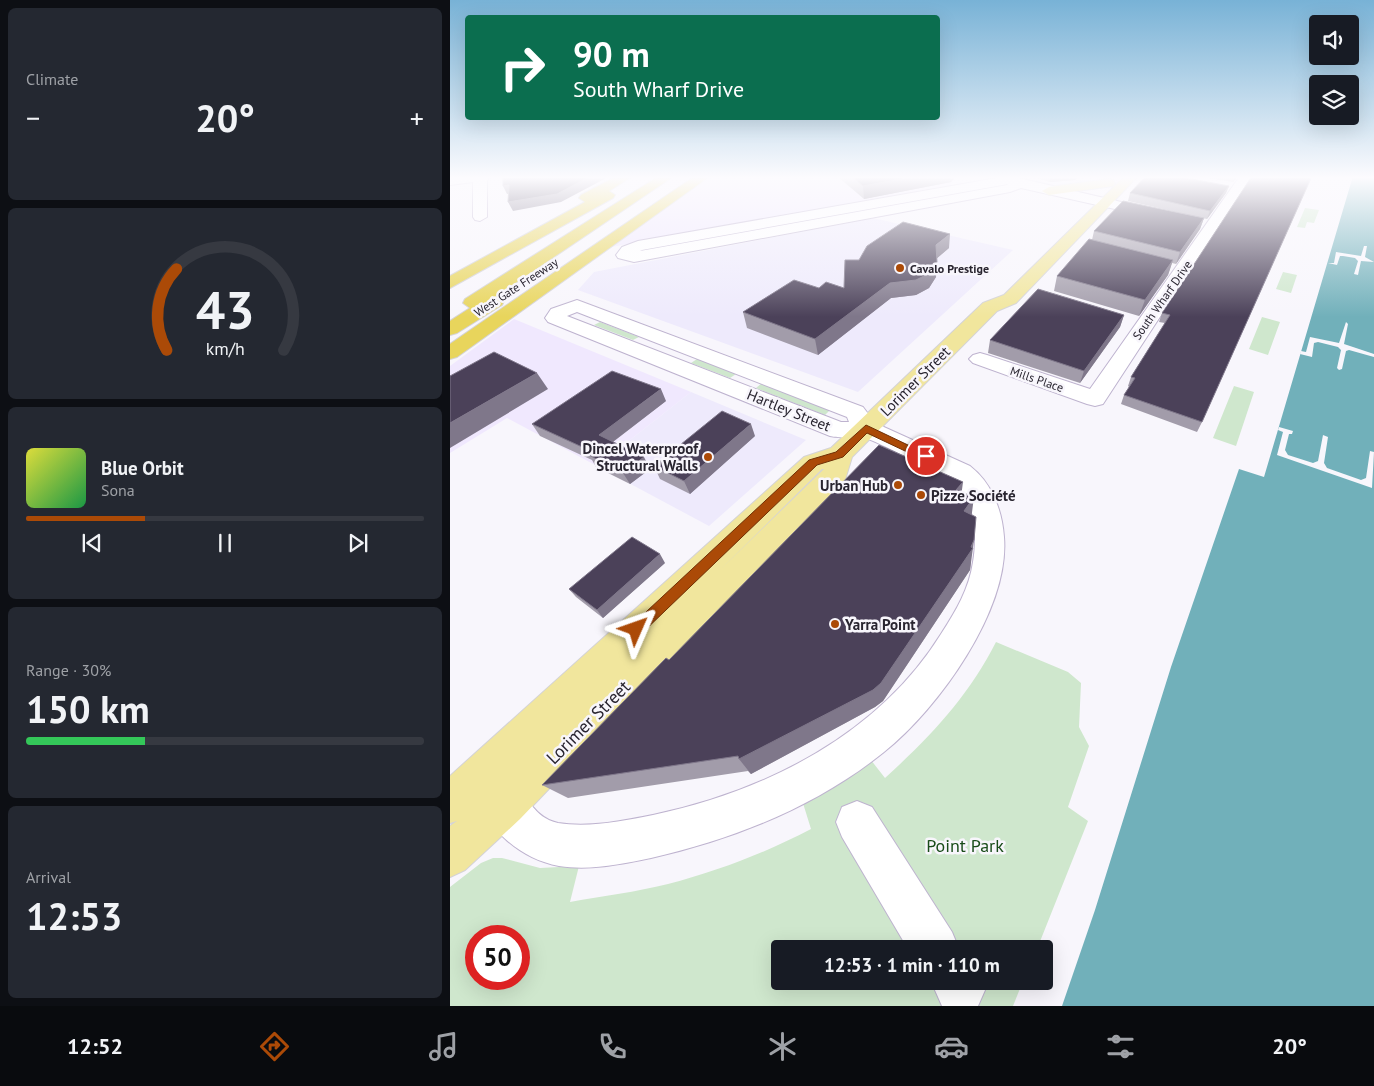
<!DOCTYPE html>
<html lang="en">
<head>
<meta charset="utf-8">
<style>
	:root { --surface:#171b24; --page:#242831; --text:#f1f3f6; --muted:#9ea1a6; --line:#363941; --accent:#ab4a07 }
	body { margin:0; font-family:"PT Sans",sans-serif; background:var(--page); color:var(--text); height:100vh; display:flex; flex-direction:column; font-size:19px; white-space:nowrap }
	* { box-sizing:border-box; margin:0 }
	p { font-size:16px; color:var(--muted) }
	.icon { flex:none; width:28px; height:28px; fill:none; stroke:currentColor; stroke-width:2; stroke-linecap:round; stroke-linejoin:round }
	.map { position:relative; flex:1; overflow:hidden }
	.side { display:flex; flex-direction:column; gap:8px; padding:8px; background:#0d0f14; width:450px }
	.side>* { flex:none }
	.top-card { position:absolute; left:15px; top:15px; width:475px; height:105px; border-radius:5px; box-shadow:0 5px 20px #0002; background:#0b6e4f; color:#fff; overflow:hidden }
	.buttons { position:absolute; left:859px; top:15px; display:grid; gap:10px }
	.buttons a { display:grid; place-items:center; width:50px; height:50px; border-radius:5px; background:var(--surface); box-shadow:0 5px 20px #0002; font-size:25px }
	.speed { position:absolute; left:15px; top:925px; display:flex; gap:10px; font-size:25px; font-weight:700; text-align:center }
	.speed>* { display:grid; place-content:center; width:65px; height:65px; border-radius:50%; background:var(--surface); box-shadow:0 5px 20px #0002; line-height:1 }
	.speed .limit { border:8px solid #d22; background:#fff; color:#111 }
	.pin { position:absolute; display:grid; place-items:center; width:42px; height:42px; color:#fff; margin:-21px; border:2px solid #fff; border-radius:50%; box-shadow:0 1px 5px #0007 }
	.me { position:absolute; width:55px; margin:-28px; rotate:47deg; stroke-linejoin:round; filter:drop-shadow(0 0 4px #0008) }
	.turn { display:flex; align-items:center; gap:18px; height:105px; padding:0 25px; font-size:22px }
	.turn .icon { width:65px; height:65px; stroke-width:2.5 }
	.turn b { display:block; font-size:35px; line-height:42px }
	.big { font-size:38px; font-weight:600; line-height:1.1 }
	.side .widget { flex:1; display:flex; flex-direction:column; justify-content:center; gap:8px; min-width:0; padding:0 18px; border-radius:8px; background:var(--page) }
	.side .dial { align-items:center; gap:0 }
	.dial svg { height:130px; overflow:visible; fill:none; stroke:var(--line); stroke-width:7; stroke-linecap:round; text-anchor:middle }
	.dial text { fill:var(--text); stroke:none }
	.song { display:flex; align-items:center; gap:15px }
	.cover { width:60px; height:60px; border-radius:8px; background:linear-gradient(135deg,hsl(60 70% 55%),hsl(140 70% 35%)) }
	.played { height:5px; border-radius:2px; background:linear-gradient(90deg,var(--accent) 30%,var(--line) 30%) }
	.keys { display:flex; justify-content:space-around; direction:ltr }
	.heat { display:flex; justify-content:space-between; align-items:center; font-size:28px; direction:ltr }
	.charge { height:8px; border-radius:4px; background:linear-gradient(90deg,#34c759 30%,var(--line) 0) }
	.trip { position:absolute; left:321px; top:940px; width:282px; height:50px; border-radius:5px; background:var(--surface); box-shadow:0 5px 20px #0002; font-weight:600; line-height:50px; text-align:center }
	.dock { display:flex; height:80px; justify-content:space-around; align-items:center; background:#090b0e; color:var(--muted) }
	.dock .icon { width:35px; height:35px }
	.dock .current { color:var(--accent) }
	.dock b { font-size:22px; color:var(--text) }
	main { display:flex; flex:1; min-height:0 }
	.map>svg:first-child { display:block }
</style>
</head>
<body>
<main>
<section class="side">
<div class="widget"><p>Climate</p>
<div class="heat"><a>−</a><b class="big">20°</b><a>+</a></div>
</div>
<div class="widget dial"><svg viewBox="0 0 100 80">
<path d="M14 69A42 42 0 1 1 86 69"/>
<path d="M14 69A42 42 0 0 1 20 19" stroke="#ab4a07"/>
<text x="50" y="56" font-size="32" font-weight="700">43</text>
<text x="50" y="72" font-size="11">km/h</text>
</svg></div>
<div class="widget">
<div class="song"><i class="cover"></i><div><b>Blue Orbit</b><p>Sona</p></div></div>
<div class="played"></div>
<div class="keys"><svg class="icon" aria-label="previous" viewBox="0 0 24 24"><path d="M18 5L8 12l10 7zM5 5v14"/></svg><svg class="icon" aria-label="pause" viewBox="0 0 24 24"><path d="M8 5v14M16 5v14"/></svg><svg class="icon" aria-label="next" viewBox="0 0 24 24"><path d="M6 5l10 7-10 7zM19 5v14"/></svg></div>
</div>
<div class="widget"><p>Range · 30%</p><b class="big">150 km</b><div class="charge"></div></div>
<div class="widget"><p>Arrival</p><b class="big">12:53</b></div>
</section>
<div class="map">
<svg width="924" height="1006" viewBox="0 0 924 1006">
	<rect width="100%" height="100%" fill="#f8f6fc"/>
	<path fill="#eeeafc" d="M 564,176 L 648,176 L 634,184 L 607,186 L 579,182 Z
		M 423,218 L 563,250 L 408,392 L 128,290 L 144,272 Z
		M 241,392 L 356,440 L 259,526 L 147,466 Z"/>
	<path fill="#f0e8fe" d="M 262,176 L 503,176 L 504,179 L 500,186 L 480,191 L 161,247 Z
		M 64,319 L 241,392 L 147,466 L 57,418 L 0,453 L 0,366 Z"/>
	<path fill="#cfe7cd" fill-rule="evenodd" d="M 855,208 L 869,210 L 864,223 L 857,222 L 855,228 L 847,227 Z
		M 833,272 L 847,275 L 841,293 L 826,289 Z
		M 812,317 L 830,322 L 818,355 L 799,349 Z
		M 150,322 L 189,337 L 183,340 L 144,325 Z
		M 247,359 L 286,374 L 280,378 L 241,363 Z
		M 312,383 L 380,410 L 375,415 L 306,388 Z
		M 784,386 L 804,392 L 786,446 L 763,438 Z
		M 546,642 L 618,672 L 631,683 L 629,727 L 639,746 L 618,807 L 638,821 L 587,949 L 330,949 L 330,981 L 573,981 L 563,1006 L 0,1006 L 0,887 L 31,863 L 43,858 L 52,858 L 90,868 L 129,866 L 120,902 C 153,896 186,892 218,884 C 268,871 315,853 361,829 L 352,800 L 417,755 L 435,778 C 481,736 518,697 546,642 ZM 26,936 L 69,936 L 69,979 L 26,979 Z"/>
	<path fill="#71b0ba" d="M 903,176 L 924,176 L 924,1006 L 612,1006 L 645,910 L 721,667 L 789,469 L 814,477 Z"/>
	<path fill="#f8f6fc" d="M 914,246 L 917,246 L 915,257 L 924,262 L 911,261 L 908,275 L 904,274 L 908,261 L 905,258 L 893,256 L 890,256 L 887,265 L 878,263 L 884,263 L 886,252 L 911,256 Z
		M 896,322 L 898,324 L 894,344 L 924,354 L 924,357 L 899,350 L 896,351 L 892,369 L 889,370 L 887,368 L 891,350 L 888,347 L 868,342 L 864,343 L 862,357 L 850,354 L 851,351 L 856,352 L 860,337 L 889,343 Z
		M 829,427 L 843,431 L 842,434 L 839,434 L 835,450 L 838,455 L 863,463 L 868,461 L 873,435 L 878,437 L 874,463 L 877,468 L 911,480 L 916,478 L 920,451 L 924,452 L 922,488 L 827,455 L 833,432 L 828,430 Z"/>
	<g fill="none" stroke-linecap="round" stroke-linejoin="round">
		<defs>
			<path id="minor" d="M 42,176 L 37,180 L 37,217 L 30,221 L 25,220 L 23,217 L 23,182 L 0,185 L 0,177 Z
				M 548,176 L 560,176 L 710,211 L 712,214 L 705,218 L 571,188 L 560,192 L 184,262 L 168,258 L 166,255 L 172,247 L 188,241 L 547,178 ZM 558,184 L 557,185 L 190,251 L 192,250 Z
				M 790,176 L 802,176 L 653,404 L 645,406 L 637,404 L 523,363 L 519,359 L 523,355 L 530,353 L 537,355 L 640,389 Z
				M 127,300 L 413,407 L 425,423 L 520,466 C 542,483 552,510 554,537 C 560,610 488,709 434,752 C 367,806 285,839 201,858 C 172,864 140,871 109,866 C 70,859 39,830 24,794 L 30,780 L 44,774 C 49,776 55,777 59,780 C 78,794 83,818 108,823 C 139,828 173,821 203,815 C 316,791 428,735 491,634 C 506,611 519,589 523,562 C 527,539 526,505 509,487 C 501,478 426,441 413,437 C 403,435 391,439 380,436 L 98,322 L 95,318 L 101,309 ZM 127,312 L 397,417 L 399,422 L 391,422 L 117,316 Z
				M 407,801 L 422,807 L 502,932 L 509,949 L 458,949 L 392,837 L 386,822 L 392,807 Z
				M 481,981 L 531,981 L 535,990 L 528,1006 L 492,1006 Z"/>
			<path id="major" d="M 675,176 L 688,176 L 566,303 L 547,311 L 402,457 L 395,480 L 70,819 L 15,870 L 0,877 L 0,826 L 7,821 L 0,823 L 0,776 L 354,457 L 381,448 L 533,303 L 554,295 ZM 372,469 L 374,469 L 268,572 Z
				M 658,179 L 663,180 L 665,183 L 663,186 L 599,195 L 592,191 L 599,187 Z"/>
			<path id="highway" d="M 167,176 L 183,176 L 159,191 L 165,195 L 163,198 L 0,288 L 0,276 L 135,202 L 129,198 L 131,195 Z
				M 209,176 L 224,176 L 46,296 L 52,297 L 54,301 L 52,305 L 7,333 L 0,335 L 0,321 L 20,308 L 13,303 L 15,299 Z
				M 245,176 L 260,176 L 7,357 L 0,359 L 0,344 Z"/>
		</defs>
		<use href="#minor" stroke="#beb3cf" stroke-width="2"/>
		<use href="#major" stroke="#d4d3d6" stroke-width="2"/>
		<use href="#highway" stroke="#d4d3d6" stroke-width="2"/>
		<use href="#minor" fill="#fff" fill-rule="evenodd"/>
		<use href="#major" fill="#f1e69d" fill-rule="evenodd"/>
		<use href="#highway" fill="#e8d55c" fill-rule="evenodd"/>
	</g>
	<path fill="#a29caa" d="M 387,176 L 506,176 L 501,182 L 414,199 Z
		M 581,176 L 629,176 L 625,180 L 600,182 Z
		M 748,176 L 788,176 L 783,182 Z
		M 802,176 L 752,422 L 747,432 L 671,404 L 674,395 L 679,387 L 678,386 L 681,377 L 715,323 L 709,322 L 712,313 Z
		M 779,186 L 776,193 L 757,219 L 678,201 L 680,193 Z
		M 754,218 L 750,229 L 726,264 L 722,263 L 718,275 L 689,316 L 604,291 L 607,276 L 642,240 L 644,231 Z
		M 499,248 L 487,258 L 486,277 L 479,288 L 466,295 L 441,298 L 368,355 L 297,328 L 293,312 L 369,288 L 394,288 L 409,260 Z
		M 674,315 L 670,327 L 630,383 L 538,353 L 540,340 Z
		M 216,401 L 163,442 L 200,469 L 180,484 L 146,467 L 142,460 L 90,436 L 82,424 Z
		M 305,436 L 240,494 L 210,479 L 204,466 Z
		M 511,492 L 521,514 L 521,562 L 520,570 L 433,701 L 425,707 L 301,774 L 298,771 L 118,798 L 92,785 L 219,660 Z
		M 215,563 L 153,618 L 126,597 L 119,589 Z"/>
	<path fill="#7f778a" d="M 141,176 L 160,176 L 111,202 L 63,211 L 58,202 Z
		M 467,176 L 506,176 L 501,182 L 414,199 L 413,186 Z
		M 601,176 L 629,176 L 625,180 L 600,182 Z
		M 786,176 L 788,176 L 783,182 Z
		M 59,185 L 63,193 L 57,194 L 53,186 Z
		M 779,186 L 776,193 L 757,219 L 760,211 Z
		M 754,218 L 750,229 L 726,264 L 730,252 Z
		M 500,234 L 499,248 L 485,260 L 486,245 Z
		M 723,260 L 718,275 L 689,316 L 695,300 Z
		M 487,262 L 486,277 L 479,288 L 466,295 L 441,298 L 368,355 L 365,339 L 440,283 Z
		M 674,315 L 670,327 L 630,383 L 634,371 Z
		M 87,373 L 98,389 L 0,448 L 0,423 Z
		M 211,389 L 216,401 L 156,447 L 149,435 Z
		M 301,424 L 305,436 L 240,494 L 234,481 Z
		M 194,457 L 200,469 L 180,484 L 173,473 Z
		M 513,482 L 510,505 L 506,490 Z
		M 524,497 L 521,520 L 514,511 Z
		M 524,540 L 520,570 L 433,701 L 425,707 L 301,774 L 289,759 L 521,547 Z
		M 210,554 L 215,563 L 153,618 L 147,610 Z"/>
	<path fill="#4b4159" stroke="#7f778a" d="M 53,176 L 141,176 L 107,194 L 58,202 L 59,185 L 53,186 Z
		M 401,176 L 467,176 L 413,186 Z
		M 696,176 L 726,176 L 779,186 L 760,211 L 680,193 Z
		M 802,176 L 862,176 L 752,422 L 674,395 L 685,378 L 681,377 L 720,315 L 712,313 Z
		M 673,201 L 754,218 L 730,252 L 644,231 Z
		M 453,222 L 500,234 L 486,245 L 487,262 L 480,273 L 466,280 L 440,283 L 365,339 L 293,312 L 344,280 L 369,288 L 376,282 L 394,288 L 395,260 L 409,260 L 417,246 Z
		M 639,239 L 723,260 L 695,300 L 607,276 Z
		M 588,289 L 674,315 L 634,371 L 540,340 Z
		M 44,352 L 87,373 L 0,423 L 0,376 Z
		M 162,371 L 211,389 L 149,435 L 194,457 L 173,473 L 139,455 L 143,452 L 82,424 Z
		M 272,411 L 301,424 L 234,481 L 204,466 Z
		M 429,445 L 513,482 L 506,490 L 524,497 L 514,511 L 526,517 L 524,540 L 521,547 L 523,548 L 431,683 L 423,690 L 289,759 L 288,756 L 92,785 L 216,658 L 219,660 Z
		M 182,537 L 210,554 L 147,610 L 119,589 Z"/>
	<linearGradient id="sky" x2="0" y2="1"><stop stop-color="#78b2d6"/><stop offset="0.56" stop-color="#fcfbfe"/><stop offset="1" stop-color="#fcfbfe" stop-opacity="0"/></linearGradient>
	<rect width="924" height="317" fill="url(#sky)"/>
	<path fill="#ab4a07" stroke="#6f3005" d="M 416,425 L 481,456 L 476,460 L 472,459 L 417,433 L 393,457 L 367,465 L 191,634 L 186,635 L 182,634 L 180,629 L 182,625 L 359,460 L 386,452 Z"/>
	<g fill="#ab4a07" stroke="#f8f6fc" stroke-width="2">
		<circle cx="450" cy="268" r="5"/>
		<circle cx="258" cy="457" r="5"/>
		<circle cx="448" cy="485" r="5"/>
		<circle cx="471" cy="495" r="5"/>
		<circle cx="385" cy="624" r="5"/>
	</g>
	<g text-anchor="middle" dominant-baseline="central" stroke-width="5" stroke-linejoin="round" paint-order="stroke">
		<g font-size="12" font-weight="bold" fill="#292530" stroke="#f8f6fc" text-anchor="start">
			<text x="460" y="268">Cavalo Prestige</text>
		</g>
		<g font-size="12" fill="#292530" stroke="#f8f6fc">
			<text transform="translate(66 287) rotate(-33)">West Gate Freeway</text>
			<text transform="translate(712 300) rotate(-55)">South Wharf Drive</text>
			<text transform="translate(587 379) rotate(19)">Mills Place</text>
		</g>
		<g font-size="15" fill="#292530" stroke="#f8f6fc">
			<text transform="translate(465 381) rotate(-45)">Lorimer Street</text>
			<text transform="translate(339 410) rotate(22)">Hartley Street</text>
		</g>
		<g font-size="15" font-weight="bold" fill="#292530" stroke="#f8f6fc" text-anchor="end">
			<text x="248" y="448">Dincel Waterproof<tspan x="248" dy="17">Structural Walls</tspan></text>
			<text x="438" y="485">Urban Hub</text>
			<text x="481" y="495" text-anchor="start">Pizze Société</text>
			<text x="395" y="624" text-anchor="start">Yarra Point</text>
		</g>
		<g font-size="18" fill="#292530" stroke="#f8f6fc">
			<text transform="translate(138 722) rotate(-45)">Lorimer Street</text>
		</g>
		<g font-size="18" fill="#194c19" stroke="#f8f6fc">
			<text x="515" y="845">Point Park</text>
		</g>
	</g>
</svg>
<div class="buttons">
<a><svg class="icon" aria-label="sound" viewBox="0 0 24 24"><path d="M4 9h4l5-4v14l-5-4H4zM17 9q2 3 0 6"/></svg></a>
<a><svg class="icon" aria-label="layers" viewBox="0 0 24 24"><path d="M12 4l9 5-9 5-9-5zM3 14l9 5 9-5"/></svg></a>
</div>
<div class="speed"><div class="limit">50</div></div>
<div class="pin" style="left:476px;top:456px;background:#d93025"><svg class="icon" aria-label="arrive" viewBox="0 0 24 24"><path d="M6 21V4h12l-3 4 3 4H6"/></svg></div>
<svg class="me" style="left:186px;top:629px" viewBox="-20 -20 40 40"><path d="M0-17L14 15 0 8-14 15z" fill="#ab4a07" stroke="#fff" stroke-width="4"/></svg>
<div class="trip">12:53 · 1 min · 110 m</div>
<div class="top-card">
<div class="turn"><svg class="icon" aria-label="right" viewBox="0 0 24 24"><path d="M7 20v-9h11M14 6l5 5-5 5"/></svg><div><b>90 m</b>South Wharf Drive</div></div>
</div>
</div>
</main>
<nav class="dock">
<b>12:52</b>
<svg class="icon current" aria-label="directions" viewBox="0 0 24 24"><path d="M12 3l9 9-9 9-9-9zM9 14v-3h6M13 9l2 2-2 2"/></svg>
<svg class="icon" aria-label="music" viewBox="0 0 24 24"><path d="M9 18V5l10-2v13"/><circle cx="6" cy="18" r="3"/><circle cx="16" cy="16" r="3"/></svg>
<svg class="icon" aria-label="phone" viewBox="0 0 24 24"><path d="M5 4h4l2 5-3 2q2 4 5 5l2-3 5 2v4C11 20 4 13 5 4z"/></svg>
<svg class="icon" aria-label="climate" viewBox="0 0 24 24"><path d="M12 3v18M4 7l16 10M4 17L20 7"/></svg>
<svg class="icon" aria-label="car" viewBox="0 0 24 24"><path d="M5 17H2v-5l4-1 3-4h7l3 4 3 1v5h-3M9 17h6M6 11h13"/><circle cx="7" cy="17" r="2"/><circle cx="17" cy="17" r="2"/></svg>
<svg class="icon" aria-label="filters" viewBox="0 0 24 24"><path d="M4 7h16M4 17h16"/><circle cx="9" cy="7" r="2"/><circle cx="15" cy="17" r="2"/></svg>
<b>20°</b>
</nav>
</body>
</html>
